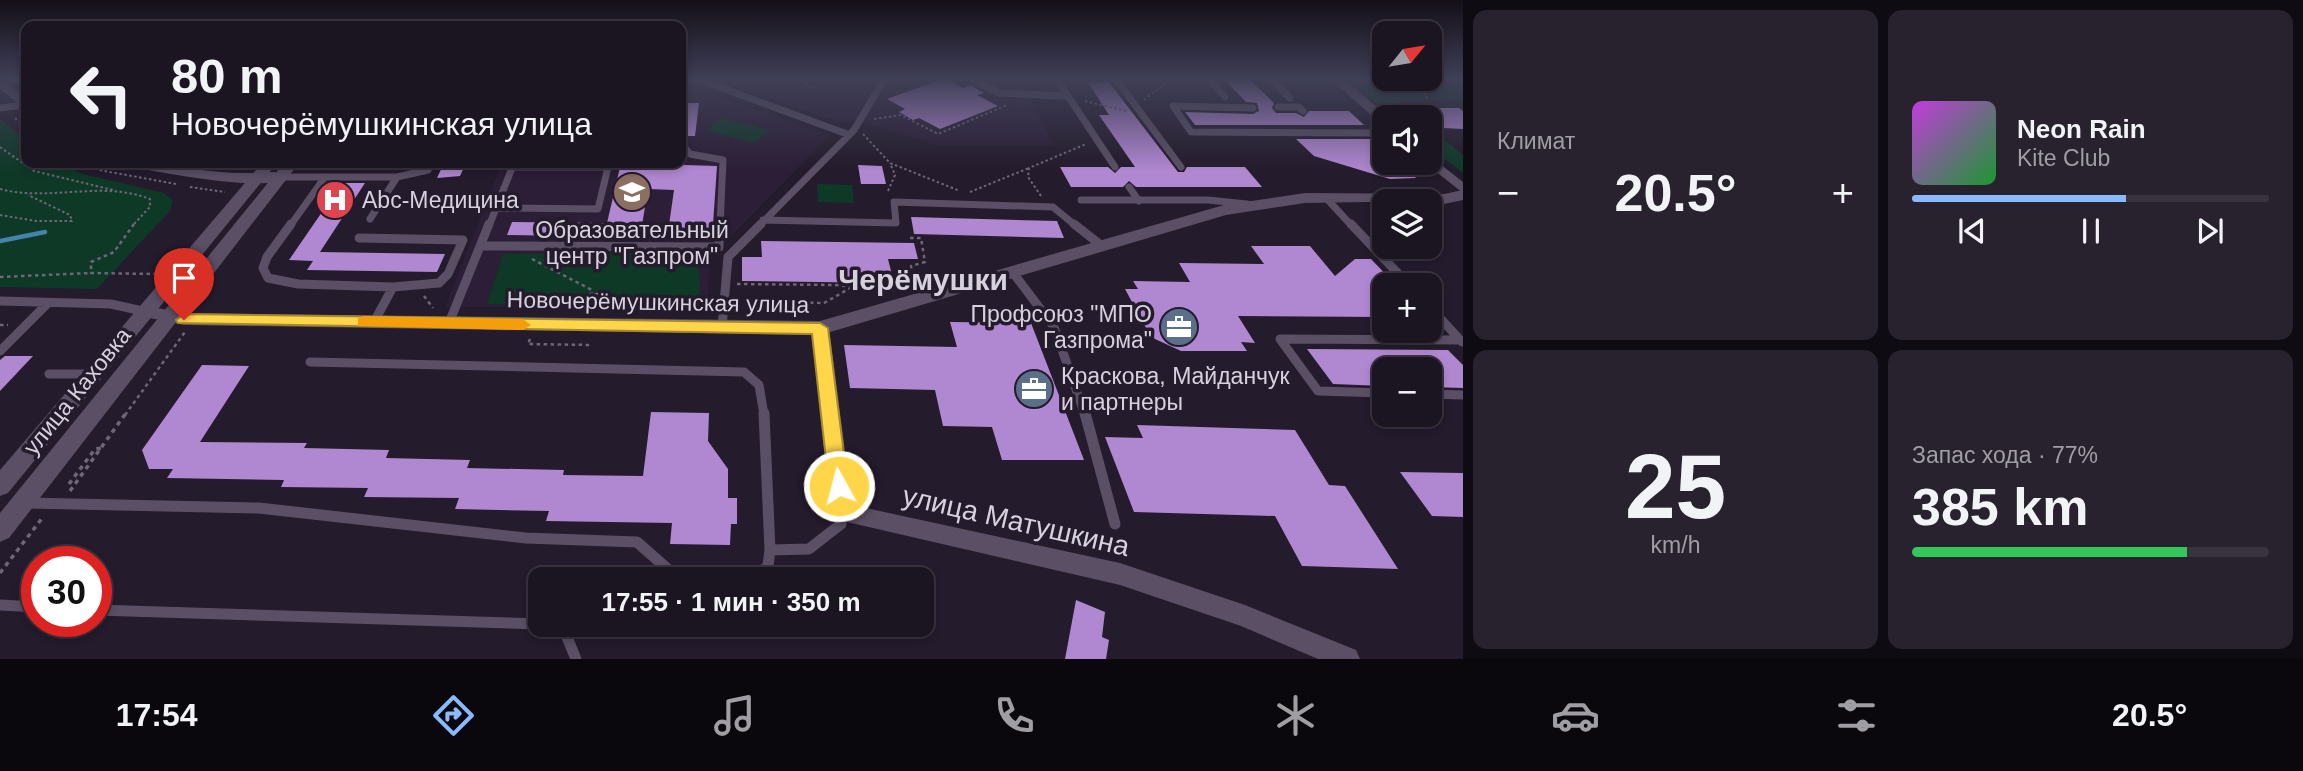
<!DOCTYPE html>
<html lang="ru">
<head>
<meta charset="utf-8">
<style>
	:root { --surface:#1b1421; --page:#28212e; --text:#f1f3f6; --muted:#a09ea5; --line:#39333f; --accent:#89bafc }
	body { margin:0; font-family:Arial,sans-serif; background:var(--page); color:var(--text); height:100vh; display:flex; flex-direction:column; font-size:26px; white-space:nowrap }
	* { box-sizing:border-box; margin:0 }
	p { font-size:23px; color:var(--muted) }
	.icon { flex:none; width:38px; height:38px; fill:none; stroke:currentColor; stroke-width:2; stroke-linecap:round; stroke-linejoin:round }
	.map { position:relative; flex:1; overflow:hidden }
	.panel { display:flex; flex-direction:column; gap:10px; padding:10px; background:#0f0b12; width:840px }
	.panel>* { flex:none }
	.guide { position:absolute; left:21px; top:21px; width:665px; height:147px; border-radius:14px; box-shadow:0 4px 10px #0003,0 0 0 2px var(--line); background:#1b1421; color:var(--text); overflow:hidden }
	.needle { width:46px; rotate:60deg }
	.buttons { position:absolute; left:1372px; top:21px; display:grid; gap:14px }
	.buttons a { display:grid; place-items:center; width:70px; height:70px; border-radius:14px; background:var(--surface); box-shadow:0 4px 10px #0003,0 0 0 2px var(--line); font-size:35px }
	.speed { position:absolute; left:21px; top:546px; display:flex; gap:14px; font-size:35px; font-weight:700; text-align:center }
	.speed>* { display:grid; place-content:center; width:91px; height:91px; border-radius:50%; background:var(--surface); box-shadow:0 4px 10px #0003,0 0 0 2px var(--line); line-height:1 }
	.speed .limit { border:10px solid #d22; background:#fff; color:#111 }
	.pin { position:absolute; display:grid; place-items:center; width:60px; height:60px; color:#fff; margin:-72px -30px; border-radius:50% 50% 50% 0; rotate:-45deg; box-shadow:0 0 7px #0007 }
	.pin .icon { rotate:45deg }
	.me { position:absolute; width:77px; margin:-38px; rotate:353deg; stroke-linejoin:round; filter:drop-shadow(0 0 5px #0008) }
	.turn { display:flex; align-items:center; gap:24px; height:147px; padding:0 35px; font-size:32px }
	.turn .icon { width:91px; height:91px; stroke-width:2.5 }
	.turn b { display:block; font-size:49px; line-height:60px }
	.big { font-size:52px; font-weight:600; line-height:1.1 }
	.panel .tile { flex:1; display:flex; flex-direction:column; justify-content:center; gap:10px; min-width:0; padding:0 24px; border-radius:14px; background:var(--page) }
	.panel .dial { align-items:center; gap:0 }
	.dial b { font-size:91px; line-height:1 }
	.song { display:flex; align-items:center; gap:21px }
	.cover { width:84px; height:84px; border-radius:10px; background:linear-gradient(135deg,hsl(290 70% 55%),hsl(130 70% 35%)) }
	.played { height:7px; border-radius:4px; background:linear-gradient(90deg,var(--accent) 60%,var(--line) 60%) }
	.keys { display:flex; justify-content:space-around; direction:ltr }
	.heat { display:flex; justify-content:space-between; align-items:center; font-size:38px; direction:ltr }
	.charge { height:10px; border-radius:5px; background:linear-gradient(90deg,#34c759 77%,var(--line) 0) }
	.panel .tiles { flex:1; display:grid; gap:10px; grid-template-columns:repeat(2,1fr) }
	.trip { position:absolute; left:528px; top:567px; width:406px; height:70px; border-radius:14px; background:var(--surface); box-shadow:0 4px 10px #0003,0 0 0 2px var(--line); font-weight:600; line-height:70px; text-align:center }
	.menu { display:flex; height:112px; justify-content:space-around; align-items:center; background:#0b080d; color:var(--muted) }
	.menu .icon { width:49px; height:49px }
	.menu .current { color:var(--accent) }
	.menu b { font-size:32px; color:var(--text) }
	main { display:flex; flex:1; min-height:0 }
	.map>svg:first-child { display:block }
</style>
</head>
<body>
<main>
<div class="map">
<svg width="1463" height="659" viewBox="0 0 1463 659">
	<rect width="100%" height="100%" fill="#241b2c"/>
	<path fill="#2b1e36" d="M 714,78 L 1019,78 L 1054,145 L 935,145 L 856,120 L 840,123 Z
		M 681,87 L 690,87 L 830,135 L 710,258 L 707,308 L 445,307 L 502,163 L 681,163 Z"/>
	<path fill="#0f3927" d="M 1347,78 L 1463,78 L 1463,100 L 1398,100 L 1417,117 L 1393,117 Z
		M 721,117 L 769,130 L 755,143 L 706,130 Z
		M 0,119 L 26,140 L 26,163 L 58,163 L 83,174 L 164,193 L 173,200 L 170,211 L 97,289 L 0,287 Z
		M 1430,128 L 1463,155 L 1463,173 L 1430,148 Z
		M 817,184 L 852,185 L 854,203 L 818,202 Z
		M 699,252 L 700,307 L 487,304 L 503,254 Z"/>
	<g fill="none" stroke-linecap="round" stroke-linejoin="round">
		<path stroke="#4383ac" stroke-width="4.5" d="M 0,241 L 45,232"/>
	</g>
	<path fill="#b087d1" d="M 945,78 L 963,88 L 970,85 L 984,93 L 977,95 L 998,106 L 940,129 L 919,118 L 913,120 L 899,112 L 905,109 L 887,99 Z
		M 1223,78 L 1248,78 L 1274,103 L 1272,108 L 1276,113 L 1296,113 L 1304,117 L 1309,111 L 1349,111 L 1364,125 L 1195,125 L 1185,112 L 1253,114 L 1259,111 L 1257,103 L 1246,102 Z
		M 1108,81 L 1178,172 L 1184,172 L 1187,167 L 1245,167 L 1262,187 L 1136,187 L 1129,181 L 1123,187 L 1071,187 L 1060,167 L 1108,167 L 1115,173 L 1121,167 L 1135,167 L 1099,115 L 1109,115 L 1088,82 Z
		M 681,103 L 699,103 L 695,136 L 681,136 Z
		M 1417,108 L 1459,108 L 1463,111 L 1463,129 L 1443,128 Z
		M 1296,139 L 1377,139 L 1384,146 L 1384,163 L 1402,163 L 1416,178 L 1390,179 L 1314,156 Z
		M 444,163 L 466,163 L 460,176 L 437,178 Z
		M 621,163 L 717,166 L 712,239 L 667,239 L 674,190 L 648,189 L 640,237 L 507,235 L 512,222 L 607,223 Z
		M 858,165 L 882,166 L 886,184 L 861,184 Z
		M 342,183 L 365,183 L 320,252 L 445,254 L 437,272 L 307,270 L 313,261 L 289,260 Z
		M 911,217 L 1057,221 L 1064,238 L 914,234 Z
		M 761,241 L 914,243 L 918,259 L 888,259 L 894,283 L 742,281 L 742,257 L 762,257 Z
		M 1251,246 L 1310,246 L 1335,276 L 1355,259 L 1371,259 L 1396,285 L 1384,285 L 1384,317 L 1238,316 L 1255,343 L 1241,342 L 1247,351 L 1181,351 L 1155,339 L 1146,328 L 1125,289 L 1138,289 L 1133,281 L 1190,282 L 1179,263 L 1264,264 Z
		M 589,293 L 605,293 L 603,307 L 587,308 Z
		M 950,322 L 1031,323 L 1084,460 L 1002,460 L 992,427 L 943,426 L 935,390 L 850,388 L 844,345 L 957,347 Z
		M 1307,349 L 1448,350 L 1463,365 L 1463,388 L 1430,387 L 1430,369 L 1384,369 L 1384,386 L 1333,384 Z
		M 5,356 L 33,356 L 0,391 L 0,360 Z
		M 202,365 L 249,366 L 200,442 L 307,443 L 304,448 L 389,450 L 386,458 L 470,460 L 467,468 L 564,470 L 563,475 L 643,476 L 651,412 L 709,413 L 708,441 L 728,469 L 728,498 L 737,498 L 737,524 L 731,524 L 730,545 L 670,544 L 672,523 L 546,521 L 549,511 L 455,509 L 459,498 L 364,497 L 368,488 L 281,487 L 284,480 L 167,478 L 173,469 L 149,469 L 142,450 Z
		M 1137,425 L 1295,430 L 1329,485 L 1345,486 L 1398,569 L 1302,566 L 1275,516 L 1134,512 L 1105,437 L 1143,438 Z
		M 1400,472 L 1463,473 L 1463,517 L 1432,516 Z
		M 1076,600 L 1105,612 L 1102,637 L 1109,640 L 1106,659 L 1065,659 Z"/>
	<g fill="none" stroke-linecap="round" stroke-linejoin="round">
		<path stroke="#6e6776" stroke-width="2" stroke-dasharray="2.5 2.5" stroke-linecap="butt" d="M 798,78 L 814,90
			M 1150,78 L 1164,83
			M 1416,79 L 1428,100
			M 1144,100 L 1172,78
			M 1085,101 L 1126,111
			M 15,118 L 26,128
			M 874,119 L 901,115 L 938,134 L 1007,105
			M 863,134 L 890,163 L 960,191
			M 0,147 L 34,171 L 113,190
			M 81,163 L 99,170 L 176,184
			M 190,187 L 225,192
			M 0,189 C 50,202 102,180 150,199 L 150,207 L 132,226
			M 888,191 L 895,175 L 890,163
			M 970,192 L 1029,168
			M 1041,196 L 1028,177 L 1029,168 L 1086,144
			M 0,215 L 36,221 L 72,221 L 70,215 L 28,195"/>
		<path stroke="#6e6776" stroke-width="2.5" stroke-dasharray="3.5 3.5" stroke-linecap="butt" d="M 134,224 L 114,252 L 91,262 L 91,273 L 155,274
			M 910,238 L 921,238 L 925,262 L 911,266 L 914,286
			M 532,259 L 592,290 L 591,300 L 583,300 L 582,309
			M 0,277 L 91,273
			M 737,284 L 834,285 L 894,290
			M 424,296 L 433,308
			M 768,302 L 824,303 L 852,287
			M 595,305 L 650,305 L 649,313
			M 0,325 L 8,325
			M 530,339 L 528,344 L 590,345
			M 125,415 L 185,332"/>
		<path stroke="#6e6776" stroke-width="3.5" stroke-dasharray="4.5 4.5" stroke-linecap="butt" d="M 69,484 L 95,449 L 102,448
			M 70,491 L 126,413
			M 1117,537 L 1119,555
			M 0,573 L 43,517"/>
		<path stroke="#5a4f64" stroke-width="7" d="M 695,78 L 847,134
			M 1056,78 L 1115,167
			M 1115,78 L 1181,167
			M 1208,78 L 1225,97
			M 1270,78 L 1290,98
			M 681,80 L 695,80
			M 973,80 L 999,93 L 1066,96
			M 1278,107 L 1299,107 L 1303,111
			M 0,108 L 24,105
			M 1253,108 L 1173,106 L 1191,132 L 1384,133
			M 681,143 L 690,154 L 723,160 L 720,226
			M 281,177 L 397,177
			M 1129,187 L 1139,201
			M 1327,199 L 1352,226
			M 1081,200 L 1208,200 L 1247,204
			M 496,208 L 598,209 L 608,167 L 513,167
			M 370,219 L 397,177 L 428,170 L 432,163
			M 763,220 L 896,223 L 894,202 L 1053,207 L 1076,226
			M 290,226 L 325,177
			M 489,226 L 514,163
			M 759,226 L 854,130 L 885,78"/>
		<path stroke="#5a4f64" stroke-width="9" d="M 291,224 L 267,257 L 263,268 L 268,278 L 298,284 L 393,287 L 374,322
			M 1074,224 L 1102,246
			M 1351,224 L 1409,285
			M 359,238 L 463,240 L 448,274 L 439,283 L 393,287
			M 481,246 L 719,247 L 720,224
			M 1014,274 L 1054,327 L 1085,415
			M 0,301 L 111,304 L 147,312
			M 1430,307 L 1462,342
			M 449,323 L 489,224
			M 722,327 L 728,257 L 761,224
			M 0,351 L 47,304
			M 310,362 L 744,372 L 759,385 L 764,415
			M 49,374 L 93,374
			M 1384,393 L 1318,391 L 1280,339 L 1461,340
			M 1430,394 L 1463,395"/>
		<path stroke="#5a4f64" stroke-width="11" d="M 764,413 L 770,550 L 809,549 L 841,524 L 842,512
			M 1085,413 L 1115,524
			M 27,503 L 259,508 L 526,538 L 637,542 L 679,579
			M 751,579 L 768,566 L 770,550
			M 0,605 L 37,607
			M 96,610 L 541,624
			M 562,625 L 576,659"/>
		<path fill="#5a4f64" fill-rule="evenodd" d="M 8,78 L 26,78 L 0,87 L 0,81 Z
			M 1329,78 L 1343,78 L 1388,117 L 1384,117 L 1384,124 L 1380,123 Z
			M 1430,156 L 1463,182 L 1463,193 L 1425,163 L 1430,163 Z
			M 820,322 L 829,328 L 852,505 L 1120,563 L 1245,605 L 1356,650 L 1360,659 L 1318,659 L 1241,626 L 1120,585 L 834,519 L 831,512 L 811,328 Z"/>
		<path fill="#5a4f64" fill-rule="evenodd" d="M 0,78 L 26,99 L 26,110 L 0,89 Z
			M 125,163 C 168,163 209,174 252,173 C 263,173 280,169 289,177 C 271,194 159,172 132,167 Z
			M 1463,190 L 1463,200 L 1444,204 L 1430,201 L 1305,203 L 1226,215 L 820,335 L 184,325 L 140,316 L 138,312 L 147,306 L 184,313 L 820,321 L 1224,205 L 1305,193 L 1444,194 Z"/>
		<path fill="#5a4f64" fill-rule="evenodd" d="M 262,163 L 277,163 L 8,493 L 0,496 L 0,470 Z
			M 284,163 L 299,163 L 9,538 L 0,542 L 0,513 Z"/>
	</g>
	<linearGradient id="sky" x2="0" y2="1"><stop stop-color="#140f18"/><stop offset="0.46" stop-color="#3f3f56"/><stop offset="1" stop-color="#3f3f56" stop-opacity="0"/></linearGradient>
	<rect width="1463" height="171" fill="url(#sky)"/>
	<path fill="#ffd54a" stroke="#a68a30" stroke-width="2" d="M 184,314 L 820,323 L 828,328 L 848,486 L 845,492 L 832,492 L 829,486 L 812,334 L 178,323 L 176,320 Z"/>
	<path fill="#f59e0b" d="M 364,316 L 523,319 L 531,325 L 523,330 L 358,326 L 358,318 Z"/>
	<defs>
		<symbol id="school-disc" viewBox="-11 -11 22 22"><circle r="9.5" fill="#8d6e63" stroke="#241b2c"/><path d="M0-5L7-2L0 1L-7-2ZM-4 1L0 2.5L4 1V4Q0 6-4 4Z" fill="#fff"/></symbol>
		<symbol id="hospital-disc" viewBox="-11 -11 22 22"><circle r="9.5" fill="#e0444e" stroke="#241b2c"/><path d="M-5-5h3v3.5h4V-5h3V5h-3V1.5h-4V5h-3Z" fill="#fff"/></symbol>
		<symbol id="office-disc" viewBox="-11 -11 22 22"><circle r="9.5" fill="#5c6f8a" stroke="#241b2c"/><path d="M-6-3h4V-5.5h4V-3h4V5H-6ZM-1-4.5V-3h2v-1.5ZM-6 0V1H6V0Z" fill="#fff"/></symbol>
	</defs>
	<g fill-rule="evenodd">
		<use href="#school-disc" x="610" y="170" width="44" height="44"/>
		<use href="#hospital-disc" x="313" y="178" width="44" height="44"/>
		<use href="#office-disc" x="1157" y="305" width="44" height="44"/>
		<use href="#office-disc" x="1012" y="367" width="44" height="44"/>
	</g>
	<g text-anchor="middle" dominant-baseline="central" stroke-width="7" stroke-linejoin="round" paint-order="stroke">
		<g font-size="23" fill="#d7d1dd" stroke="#241b2c" text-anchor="start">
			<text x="362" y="200">Abc-Медицина</text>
			<text x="632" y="230" text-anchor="middle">Образовательный<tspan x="632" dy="26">центр "Газпром"</tspan></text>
			<text x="1152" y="314" text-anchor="end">Профсоюз "МПО<tspan x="1152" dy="26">Газпрома"</tspan></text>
			<text x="1061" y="376">Краскова, Майданчук<tspan x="1061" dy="26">и партнеры</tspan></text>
		</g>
		<g font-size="23" fill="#d7d1dd" stroke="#241b2c">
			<text transform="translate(658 302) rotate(1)">Новочерёмушкинская улица</text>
			<text transform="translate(77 391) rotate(-51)">улица Каховка</text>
		</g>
		<g font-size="28" fill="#d7d1dd" stroke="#241b2c">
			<text transform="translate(1016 521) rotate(13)">улица Матушкина</text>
		</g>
		<g font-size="30" font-weight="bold" fill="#d7d1dd" stroke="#241b2c">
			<text x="923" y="279">Черёмушки</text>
		</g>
	</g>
</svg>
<div class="buttons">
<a><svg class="needle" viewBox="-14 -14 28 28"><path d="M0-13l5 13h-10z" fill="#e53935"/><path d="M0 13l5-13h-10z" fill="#a09ea5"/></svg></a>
<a><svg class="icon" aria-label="sound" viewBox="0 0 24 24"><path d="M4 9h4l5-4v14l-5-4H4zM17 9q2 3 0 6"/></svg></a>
<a><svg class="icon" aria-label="layers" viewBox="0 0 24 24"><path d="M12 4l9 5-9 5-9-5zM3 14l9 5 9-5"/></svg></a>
<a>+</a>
<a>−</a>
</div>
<div class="speed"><div class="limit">30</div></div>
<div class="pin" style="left:184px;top:320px;background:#d93025"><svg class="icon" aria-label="arrive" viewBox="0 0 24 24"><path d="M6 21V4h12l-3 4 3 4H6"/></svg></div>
<svg class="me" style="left:839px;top:486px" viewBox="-20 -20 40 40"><circle r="17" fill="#ffd54a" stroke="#fff" stroke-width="3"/><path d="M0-11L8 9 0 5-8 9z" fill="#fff"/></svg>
<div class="trip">17:55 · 1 мин · 350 m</div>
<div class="guide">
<div class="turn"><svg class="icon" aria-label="left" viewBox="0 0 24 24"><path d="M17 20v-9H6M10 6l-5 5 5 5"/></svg><div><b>80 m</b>Новочерёмушкинская улица</div></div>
</div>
</div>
<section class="panel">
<div class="tiles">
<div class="tile"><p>Климат</p>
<div class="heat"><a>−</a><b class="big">20.5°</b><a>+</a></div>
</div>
<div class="tile">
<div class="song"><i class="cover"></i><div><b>Neon Rain</b><p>Kite Club</p></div></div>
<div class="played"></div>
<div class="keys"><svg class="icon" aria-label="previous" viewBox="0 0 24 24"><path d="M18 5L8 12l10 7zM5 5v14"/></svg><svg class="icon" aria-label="pause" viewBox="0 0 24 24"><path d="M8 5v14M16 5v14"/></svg><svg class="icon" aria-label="next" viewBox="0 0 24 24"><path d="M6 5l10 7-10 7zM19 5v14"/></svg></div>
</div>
<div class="tile dial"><b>25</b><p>km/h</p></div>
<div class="tile"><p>Запас хода · 77%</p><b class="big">385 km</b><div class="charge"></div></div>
</div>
</section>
</main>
<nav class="menu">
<b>17:54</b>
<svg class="icon current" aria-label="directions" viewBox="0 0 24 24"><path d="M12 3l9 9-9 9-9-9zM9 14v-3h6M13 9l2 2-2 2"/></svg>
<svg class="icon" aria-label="music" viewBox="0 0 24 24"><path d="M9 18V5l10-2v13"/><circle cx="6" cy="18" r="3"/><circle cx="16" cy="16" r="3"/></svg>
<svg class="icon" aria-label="phone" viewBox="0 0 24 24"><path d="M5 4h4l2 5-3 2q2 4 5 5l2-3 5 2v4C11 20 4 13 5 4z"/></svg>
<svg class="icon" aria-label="climate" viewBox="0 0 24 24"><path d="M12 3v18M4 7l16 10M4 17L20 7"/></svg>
<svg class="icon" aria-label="car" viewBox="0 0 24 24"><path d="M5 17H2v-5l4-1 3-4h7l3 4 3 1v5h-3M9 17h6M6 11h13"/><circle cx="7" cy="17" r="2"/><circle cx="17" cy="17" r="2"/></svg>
<svg class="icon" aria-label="filters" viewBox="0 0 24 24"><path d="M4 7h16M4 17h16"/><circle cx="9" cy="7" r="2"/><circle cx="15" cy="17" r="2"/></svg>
<b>20.5°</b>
</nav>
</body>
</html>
